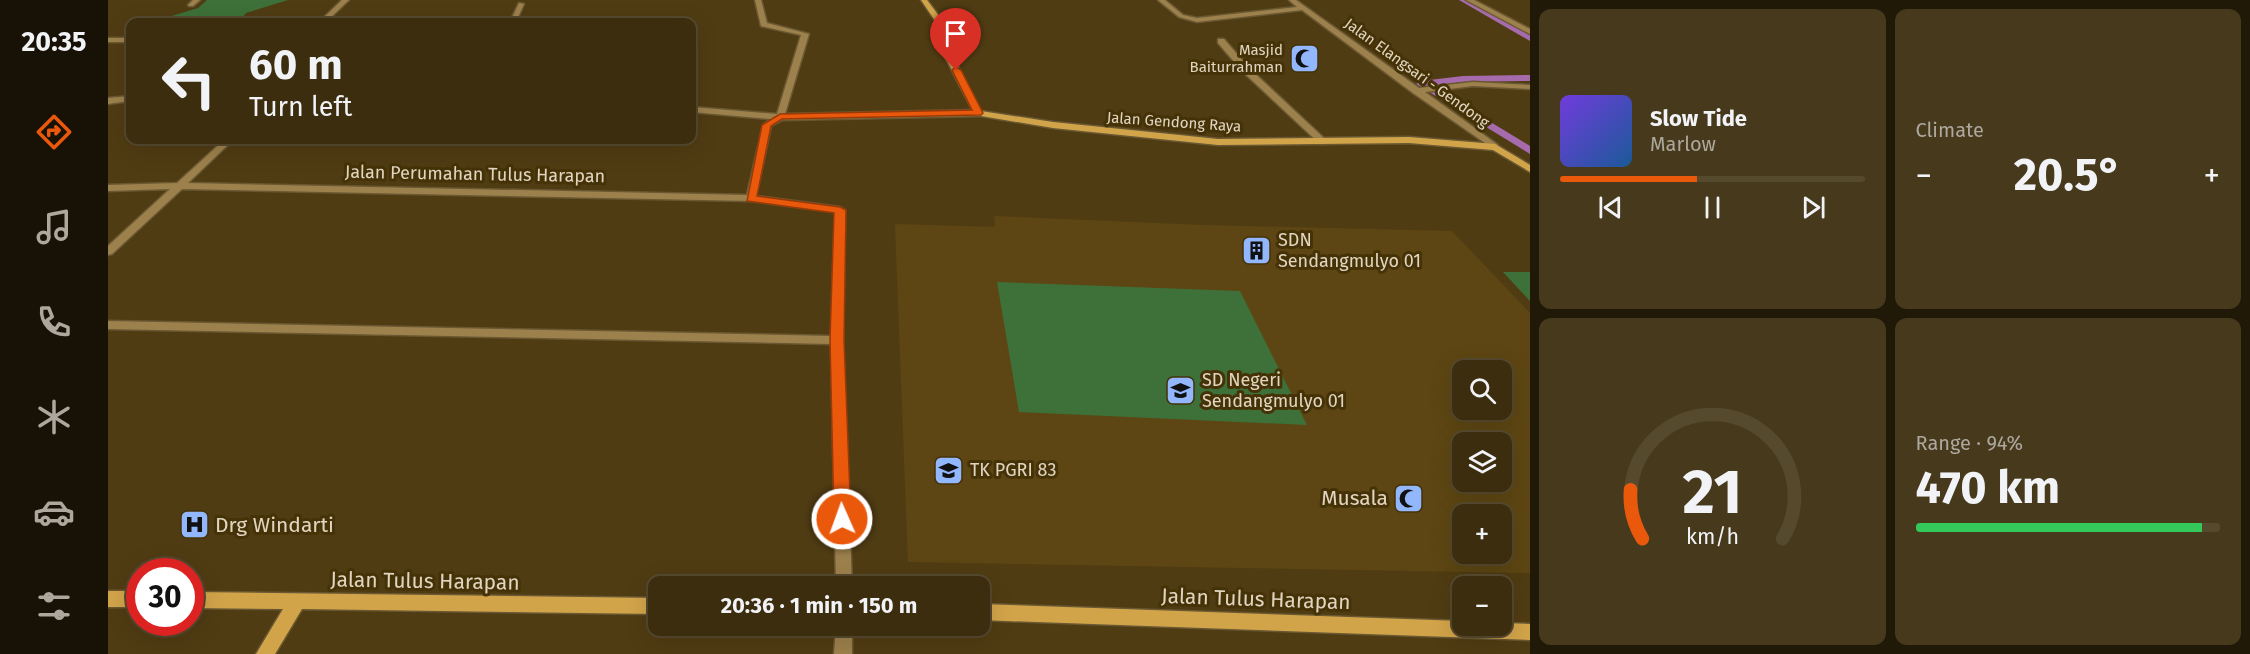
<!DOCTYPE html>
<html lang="en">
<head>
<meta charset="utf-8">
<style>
	:root { --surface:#3c2d0e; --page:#47391c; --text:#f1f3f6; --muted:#aca89e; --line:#55492e; --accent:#ea580c }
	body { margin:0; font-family:"Fira Sans",sans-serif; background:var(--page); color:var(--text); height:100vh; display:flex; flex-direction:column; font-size:22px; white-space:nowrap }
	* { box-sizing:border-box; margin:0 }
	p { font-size:20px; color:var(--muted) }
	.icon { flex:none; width:33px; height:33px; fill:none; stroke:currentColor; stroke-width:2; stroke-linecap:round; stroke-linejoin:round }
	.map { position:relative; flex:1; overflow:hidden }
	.drawer { display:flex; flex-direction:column; gap:9px; padding:9px; background:#211908; width:720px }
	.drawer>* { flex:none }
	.guide { position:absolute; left:18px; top:18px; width:570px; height:126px; border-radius:12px; box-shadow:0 6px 24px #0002,0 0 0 2px var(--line); background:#3c2d0e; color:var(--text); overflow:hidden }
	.fabs { position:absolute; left:1344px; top:360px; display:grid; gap:12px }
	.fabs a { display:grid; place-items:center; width:60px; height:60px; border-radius:12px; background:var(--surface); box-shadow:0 6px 24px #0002,0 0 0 2px var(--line); font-size:30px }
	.speed { position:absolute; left:18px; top:558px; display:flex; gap:12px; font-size:30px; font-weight:700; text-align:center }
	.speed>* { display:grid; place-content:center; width:78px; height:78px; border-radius:50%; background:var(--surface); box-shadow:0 6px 24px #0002,0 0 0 2px var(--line); line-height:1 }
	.speed .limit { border:9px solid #d22; background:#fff; color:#111 }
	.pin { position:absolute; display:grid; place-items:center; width:51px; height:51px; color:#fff; margin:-62px -26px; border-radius:50% 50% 50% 0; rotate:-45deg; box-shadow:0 0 6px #0007 }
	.pin .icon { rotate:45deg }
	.me { position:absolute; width:66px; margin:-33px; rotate:358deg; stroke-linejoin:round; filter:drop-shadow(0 0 4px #0008) }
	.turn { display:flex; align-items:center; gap:21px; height:126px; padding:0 24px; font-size:27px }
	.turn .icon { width:78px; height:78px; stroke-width:2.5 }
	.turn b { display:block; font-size:42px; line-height:51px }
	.big { font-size:45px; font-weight:700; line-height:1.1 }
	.drawer .card { flex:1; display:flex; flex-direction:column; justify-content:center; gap:9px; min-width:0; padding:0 21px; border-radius:12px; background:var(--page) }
	.drawer .dial { align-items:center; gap:0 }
	.dial svg { height:156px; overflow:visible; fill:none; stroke:var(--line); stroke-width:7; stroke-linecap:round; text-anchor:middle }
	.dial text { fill:var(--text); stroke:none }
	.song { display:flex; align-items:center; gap:18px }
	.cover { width:72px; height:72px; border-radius:9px; background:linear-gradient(135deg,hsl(260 70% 55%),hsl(210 70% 35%)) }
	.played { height:6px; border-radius:3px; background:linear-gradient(90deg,var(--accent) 45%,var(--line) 45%) }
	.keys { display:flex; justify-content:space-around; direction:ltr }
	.heat { display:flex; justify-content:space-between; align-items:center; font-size:33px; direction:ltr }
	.charge { height:9px; border-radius:4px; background:linear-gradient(90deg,#34c759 94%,var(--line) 0) }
	.drawer .tiles { flex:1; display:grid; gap:9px; grid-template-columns:repeat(2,1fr) }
	.trip { position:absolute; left:540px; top:576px; width:342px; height:60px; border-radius:12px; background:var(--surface); box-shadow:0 6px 24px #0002,0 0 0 2px var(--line); font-weight:700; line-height:60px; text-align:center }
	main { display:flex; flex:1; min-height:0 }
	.menu { display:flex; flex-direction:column; width:108px; justify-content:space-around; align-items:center; background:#181206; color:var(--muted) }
	.menu .icon { width:42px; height:42px }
	.menu .on { color:var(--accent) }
	.menu b { font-size:27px; color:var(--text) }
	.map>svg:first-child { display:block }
</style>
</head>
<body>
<main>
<nav class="menu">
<b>20:35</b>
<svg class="icon on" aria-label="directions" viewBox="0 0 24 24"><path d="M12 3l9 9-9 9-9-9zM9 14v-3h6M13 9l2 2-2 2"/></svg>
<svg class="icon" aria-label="music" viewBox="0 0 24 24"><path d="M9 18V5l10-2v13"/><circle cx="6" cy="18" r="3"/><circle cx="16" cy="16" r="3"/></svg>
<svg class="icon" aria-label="phone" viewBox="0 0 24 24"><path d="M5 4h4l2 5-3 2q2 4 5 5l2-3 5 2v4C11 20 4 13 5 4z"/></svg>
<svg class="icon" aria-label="climate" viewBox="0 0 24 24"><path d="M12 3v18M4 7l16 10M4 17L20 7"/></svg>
<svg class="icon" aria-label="car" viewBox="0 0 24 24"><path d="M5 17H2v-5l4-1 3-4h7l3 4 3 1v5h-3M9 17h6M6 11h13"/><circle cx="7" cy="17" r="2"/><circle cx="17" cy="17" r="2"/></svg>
<svg class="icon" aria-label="filters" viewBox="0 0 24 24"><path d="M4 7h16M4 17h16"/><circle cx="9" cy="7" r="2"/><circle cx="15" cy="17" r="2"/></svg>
</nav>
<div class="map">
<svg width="1422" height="654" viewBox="0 0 1422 654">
	<rect width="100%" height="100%" fill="#503c13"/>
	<path fill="#5d4613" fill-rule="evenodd" d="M 886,216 L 1095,225 L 1344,231 L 1422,313 L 1422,573 L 800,562 L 787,224 L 887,227 ZM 1354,370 L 1394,370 L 1394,410 L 1354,410 ZM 1354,442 L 1394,442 L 1394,482 L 1354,482 ZM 1354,514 L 1394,514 L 1394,554 L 1354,554 Z"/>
	<path fill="#3d7139" d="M 99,0 L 180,0 L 138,13 L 131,22 L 44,22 L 90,8 Z
		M 1395,272 L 1422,272 L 1422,301 Z
		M 889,282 L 1132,291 L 1199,425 L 911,412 Z"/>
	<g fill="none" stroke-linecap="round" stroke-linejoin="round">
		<path fill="#a56bad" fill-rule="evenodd" d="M 1351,0 L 1361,0 L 1422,34 L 1422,41 Z
			M 1422,75 L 1422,81 L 1355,82 L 1323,86 L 1422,146 L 1422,154 L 1308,84 L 1313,81 L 1355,76 Z"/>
		<defs>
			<path id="lane" d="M 1110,39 L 1116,39 L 1141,68 L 1218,140 L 1218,144 L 1212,144 L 1135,72 L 1110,43 Z"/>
			<path id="street" d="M 85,0 L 92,0 L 85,6 L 81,6 L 80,5 Z
				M 234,0 L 241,0 L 218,22 L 211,22 Z
				M 647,0 L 653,0 L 659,23 L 701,34 L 677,114 L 870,110 L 874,113 L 870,116 L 674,120 L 663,126 L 648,196 L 732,207 L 737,210 L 735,340 L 744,586 L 728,586 L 723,344 L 0,329 L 0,321 L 723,336 L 727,212 L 643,201 L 74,189 L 4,254 L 0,255 L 0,246 L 62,189 L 0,191 L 0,185 L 69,183 L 116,140 L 125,140 L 80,183 L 639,195 L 655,125 L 663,119 L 584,112 L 584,107 L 669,114 L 693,35 L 653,26 Z
				M 1050,0 L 1057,0 L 1075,15 L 1089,18 L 1189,7 L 1181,0 L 1188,0 L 1311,88 L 1365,82 L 1422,85 L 1422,89 L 1365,86 L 1317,92 L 1390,145 L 1390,149 L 1387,150 L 1305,93 L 1194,10 L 1089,22 L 1071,17 Z
				M 1358,0 L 1366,0 L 1422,29 L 1422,34 Z
				M 411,3 L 416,4 L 408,22 L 402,22 Z
				M 0,38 L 22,38 L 22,42 L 0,42 Z
				M 22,96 L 22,101 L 0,104 L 0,98 Z
				M 728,626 L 744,626 L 744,654 L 726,654 Z"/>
			<path id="secondary" d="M 813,0 L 819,0 L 840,28 L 845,57 L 873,111 L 945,122 L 1110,139 L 1301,137 L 1387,144 L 1422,165 L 1422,172 L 1385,150 L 1301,143 L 1110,145 L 945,128 L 867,115 L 837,57 L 832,28 Z
				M 0,591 L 32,591 L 32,607 L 0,607 Z
				M 82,592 L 550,598 L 550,614 L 194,609 L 167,654 L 148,654 L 175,609 L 82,608 Z
				M 872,604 L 1354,621 L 1354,626 L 1394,626 L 1394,623 L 1422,624 L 1422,640 L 872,620 Z"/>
		</defs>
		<use href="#lane" stroke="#6a5832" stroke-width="3"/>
		<use href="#street" stroke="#6a5832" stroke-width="3"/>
		<use href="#secondary" stroke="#6a5832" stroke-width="3"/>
		<use href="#lane" fill="#9d814c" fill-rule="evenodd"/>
		<use href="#street" fill="#9d814c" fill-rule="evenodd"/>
		<use href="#secondary" fill="#d2a44a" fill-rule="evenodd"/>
	</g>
	<path fill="#ea580c" stroke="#983908" stroke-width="1.5" d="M 848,67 L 853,70 L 875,113 L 873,115 L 674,119 L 663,126 L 649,196 L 732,207 L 738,210 L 736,340 L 743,519 L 740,525 L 734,527 L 728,525 L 726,519 L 722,340 L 726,213 L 639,201 L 654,125 L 672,114 L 864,110 L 844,70 Z"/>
	<defs>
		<symbol id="mosque-square" viewBox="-11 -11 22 22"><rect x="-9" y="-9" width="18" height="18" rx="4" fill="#92b7fd" stroke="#453207"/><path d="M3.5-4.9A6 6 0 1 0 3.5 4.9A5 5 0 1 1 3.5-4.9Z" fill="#111"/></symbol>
		<symbol id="building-square" viewBox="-11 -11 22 22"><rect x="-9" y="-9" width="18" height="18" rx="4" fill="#92b7fd" stroke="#453207"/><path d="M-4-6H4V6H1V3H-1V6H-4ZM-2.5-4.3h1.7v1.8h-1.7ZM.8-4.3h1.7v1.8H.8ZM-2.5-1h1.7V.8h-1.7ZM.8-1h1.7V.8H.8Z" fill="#111"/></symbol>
		<symbol id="school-square" viewBox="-11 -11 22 22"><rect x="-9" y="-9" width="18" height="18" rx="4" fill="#92b7fd" stroke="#453207"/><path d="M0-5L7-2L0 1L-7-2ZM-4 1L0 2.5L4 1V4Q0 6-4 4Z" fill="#111"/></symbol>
		<symbol id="hospital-square" viewBox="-11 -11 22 22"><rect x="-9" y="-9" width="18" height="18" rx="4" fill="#92b7fd" stroke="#453207"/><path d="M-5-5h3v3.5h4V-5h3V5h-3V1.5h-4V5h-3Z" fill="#111"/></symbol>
	</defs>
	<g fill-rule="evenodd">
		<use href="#mosque-square" x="1180" y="42" width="33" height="33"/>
		<use href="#building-square" x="1132" y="234" width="33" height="33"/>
		<use href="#school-square" x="1056" y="374" width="33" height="33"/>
		<use href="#school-square" x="824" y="454" width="33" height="33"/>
		<use href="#mosque-square" x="1284" y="482" width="33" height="33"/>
		<use href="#hospital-square" x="70" y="508" width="33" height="33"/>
	</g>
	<g text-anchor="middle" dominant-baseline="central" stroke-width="6" stroke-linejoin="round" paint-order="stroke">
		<g font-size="15" fill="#e1d5c0" stroke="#453207" text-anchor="end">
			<text x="1175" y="50">Masjid<tspan x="1175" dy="17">Baiturrahman</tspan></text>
		</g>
		<g font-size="15" fill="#e1d5c0" stroke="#453207">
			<text transform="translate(1309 73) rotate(36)">Jalan Elangsari - Gendong</text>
			<text transform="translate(1066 122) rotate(4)">Jalan Gendong Raya</text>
		</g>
		<g font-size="18" fill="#e1d5c0" stroke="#453207">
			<text transform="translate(367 174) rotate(1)">Jalan Perumahan Tulus Harapan</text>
		</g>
		<g font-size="18" fill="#e1d5c0" stroke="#453207" text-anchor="start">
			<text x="1170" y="240">SDN<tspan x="1170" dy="21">Sendangmulyo 01</tspan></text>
			<text x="1094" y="380">SD Negeri<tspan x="1094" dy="21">Sendangmulyo 01</tspan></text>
			<text x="862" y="470">TK PGRI 83</text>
		</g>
		<g font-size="21" fill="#e1d5c0" stroke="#453207" text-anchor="end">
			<text x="1280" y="498">Musala</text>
			<text x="107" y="525" text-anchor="start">Drg Windarti</text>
		</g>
		<g font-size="21" fill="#e1d5c0" stroke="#453207">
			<text transform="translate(317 581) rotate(1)">Jalan Tulus Harapan</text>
			<text transform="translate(1148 599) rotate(2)">Jalan Tulus Harapan</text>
		</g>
	</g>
</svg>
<div class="fabs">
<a><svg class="icon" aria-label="search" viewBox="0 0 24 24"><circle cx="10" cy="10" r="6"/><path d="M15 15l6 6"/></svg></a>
<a><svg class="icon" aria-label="layers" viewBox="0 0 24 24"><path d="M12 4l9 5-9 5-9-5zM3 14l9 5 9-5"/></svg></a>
<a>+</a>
<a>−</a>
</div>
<div class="speed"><div class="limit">30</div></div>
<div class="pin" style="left:848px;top:70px;background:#d93025"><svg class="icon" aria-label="arrive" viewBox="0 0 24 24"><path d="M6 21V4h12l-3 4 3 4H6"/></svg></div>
<svg class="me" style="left:734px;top:519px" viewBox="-20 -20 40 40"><circle r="17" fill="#ea580c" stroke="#fff" stroke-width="3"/><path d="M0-11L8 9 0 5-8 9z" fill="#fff"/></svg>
<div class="trip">20:36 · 1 min · 150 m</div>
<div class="guide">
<div class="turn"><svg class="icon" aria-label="left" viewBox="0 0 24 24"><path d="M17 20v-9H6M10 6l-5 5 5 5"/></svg><div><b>60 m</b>Turn left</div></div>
</div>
</div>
<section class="drawer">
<div class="tiles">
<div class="card">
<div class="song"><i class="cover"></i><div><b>Slow Tide</b><p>Marlow</p></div></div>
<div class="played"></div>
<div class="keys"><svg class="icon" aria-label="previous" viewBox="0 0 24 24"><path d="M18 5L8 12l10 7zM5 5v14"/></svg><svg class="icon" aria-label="pause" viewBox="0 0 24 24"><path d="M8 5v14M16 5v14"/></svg><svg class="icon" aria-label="next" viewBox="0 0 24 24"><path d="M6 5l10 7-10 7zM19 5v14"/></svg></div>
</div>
<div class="card"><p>Climate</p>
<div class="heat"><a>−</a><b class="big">20.5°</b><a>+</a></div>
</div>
<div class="card dial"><svg viewBox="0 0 100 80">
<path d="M14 69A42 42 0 1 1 86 69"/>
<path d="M14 69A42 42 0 0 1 8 44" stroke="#ea580c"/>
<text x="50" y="56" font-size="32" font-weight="700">21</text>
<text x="50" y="72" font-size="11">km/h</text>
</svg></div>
<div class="card"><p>Range · 94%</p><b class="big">470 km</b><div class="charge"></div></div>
</div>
</section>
</main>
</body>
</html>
